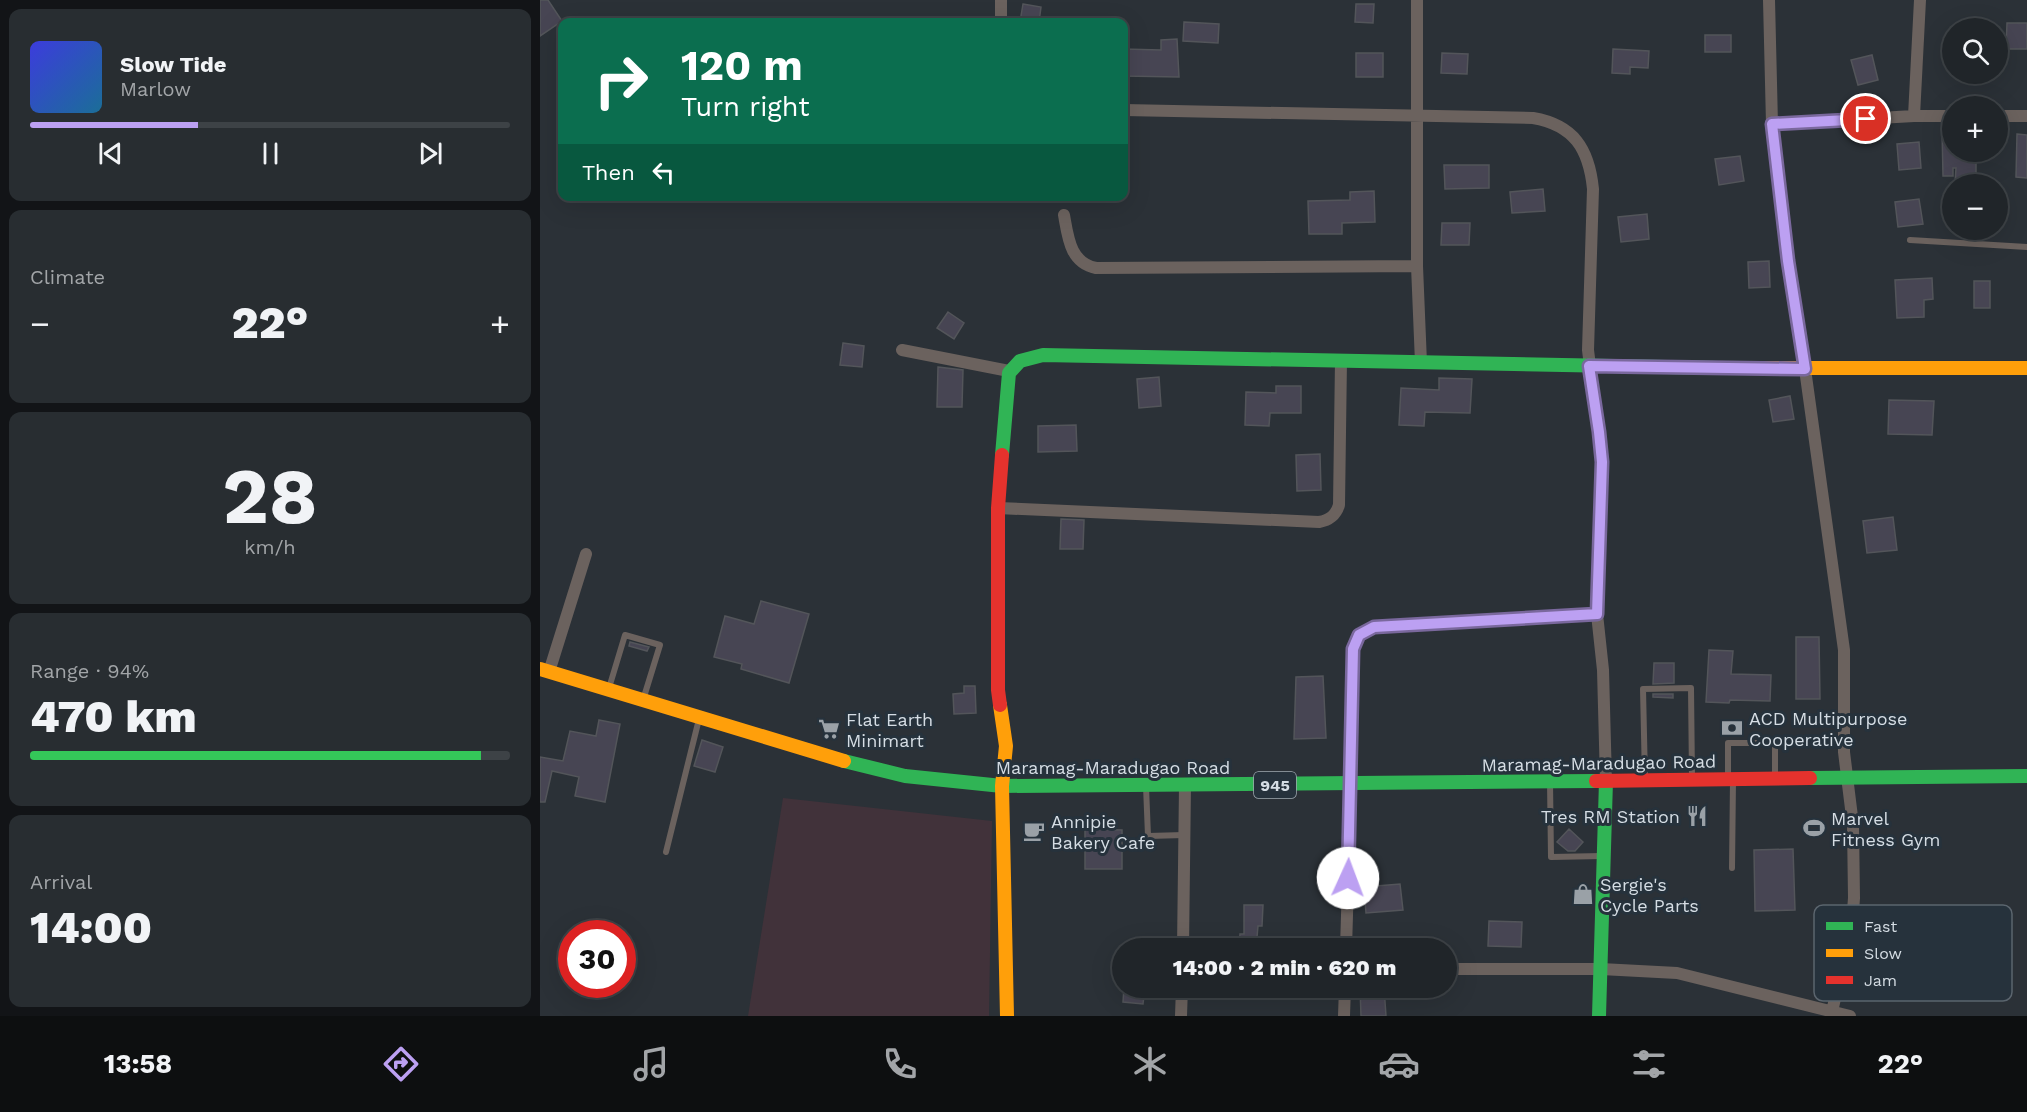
<!DOCTYPE html>
<html lang="en">
<head>
<meta charset="utf-8">
<style>
	:root { --surface:#202529; --page:#282d31; --text:#f1f3f6; --muted:#a2a5a8; --line:#3d4246; --accent:#bca0f2 }
	body { margin:0; font-family:"Work Sans",sans-serif; background:var(--page); color:var(--text); height:100vh; display:flex; flex-direction:column; font-size:22px; white-space:nowrap }
	* { box-sizing:border-box; margin:0 }
	p { font-size:20px; color:var(--muted) }
	.icon { flex:none; width:33px; height:33px; fill:none; stroke:currentColor; stroke-width:2; stroke-linecap:round; stroke-linejoin:round }
	.map { position:relative; flex:1; overflow:hidden }
	.side { display:flex; flex-direction:column; gap:9px; padding:9px; background:#121417; width:540px }
	.side>* { flex:none }
	.top-card { position:absolute; left:18px; top:18px; width:570px; height:183px; border-radius:12px; box-shadow:0 6px 24px #0002,0 0 0 2px var(--line); background:#0b6e4f; color:#fff; overflow:hidden }
	.buttons { position:absolute; left:1402px; top:18px; display:grid; gap:12px }
	.buttons a { display:grid; place-items:center; width:66px; height:66px; border-radius:50%; background:var(--surface); box-shadow:0 6px 24px #0002,0 0 0 2px var(--line); font-size:30px }
	.speed { position:absolute; left:18px; top:920px; display:flex; gap:12px; font-size:30px; font-weight:700; text-align:center }
	.speed>* { display:grid; place-content:center; width:78px; height:78px; border-radius:50%; background:var(--surface); box-shadow:0 6px 24px #0002,0 0 0 2px var(--line); line-height:1 }
	.speed .limit { border:9px solid #d22; background:#fff; color:#111 }
	.pin { position:absolute; display:grid; place-items:center; width:51px; height:51px; color:#fff; margin:-26px; border:3px solid #fff; border-radius:50%; box-shadow:0 2px 6px #0007 }
	.me { position:absolute; width:66px; margin:-33px; rotate:2deg; stroke-linejoin:round; filter:drop-shadow(0 0 4px #0008) }
	.turn { display:flex; align-items:center; gap:21px; height:126px; padding:0 24px; font-size:27px }
	.turn .icon { width:78px; height:78px; stroke-width:2.5 }
	.turn b { display:block; font-size:42px; line-height:51px }
	.then { display:flex; align-items:center; height:57px; padding:0 24px; background:#0003; gap:12px; font-size:22px }
	.big { font-size:45px; font-weight:800; line-height:1.1 }
	.side .widget { flex:1; display:flex; flex-direction:column; justify-content:center; gap:9px; min-width:0; padding:0 21px; border-radius:12px; background:var(--page) }
	.side .dial { align-items:center; gap:0 }
	.dial b { font-size:78px; line-height:1 }
	.song { display:flex; align-items:center; gap:18px }
	.cover { width:72px; height:72px; border-radius:9px; background:linear-gradient(135deg,hsl(240 70% 55%),hsl(200 70% 35%)) }
	.played { height:6px; border-radius:3px; background:linear-gradient(90deg,var(--accent) 35%,var(--line) 35%) }
	.keys { display:flex; justify-content:space-around; direction:ltr }
	.heat { display:flex; justify-content:space-between; align-items:center; font-size:33px; direction:ltr }
	.charge { height:9px; border-radius:4px; background:linear-gradient(90deg,#34c759 94%,var(--line) 0) }
	.trip { position:absolute; left:572px; top:938px; width:345px; height:60px; border-radius:30px; background:var(--surface); box-shadow:0 6px 24px #0002,0 0 0 2px var(--line); font-weight:800; line-height:60px; text-align:center }
	.dock { display:flex; height:96px; justify-content:space-around; align-items:center; background:#0d0f10; color:var(--muted) }
	.dock .icon { width:42px; height:42px }
	.dock .active { color:var(--accent) }
	.dock b { font-size:27px; color:var(--text) }
	main { display:flex; flex:1; min-height:0 }
	.map>svg:first-child { display:block }
</style>
</head>
<body>
<main>
<section class="side">
<div class="widget">
<div class="song"><i class="cover"></i><div><b>Slow Tide</b><p>Marlow</p></div></div>
<div class="played"></div>
<div class="keys"><svg class="icon" aria-label="previous" viewBox="0 0 24 24"><path d="M18 5L8 12l10 7zM5 5v14"/></svg><svg class="icon" aria-label="pause" viewBox="0 0 24 24"><path d="M8 5v14M16 5v14"/></svg><svg class="icon" aria-label="next" viewBox="0 0 24 24"><path d="M6 5l10 7-10 7zM19 5v14"/></svg></div>
</div>
<div class="widget"><p>Climate</p>
<div class="heat"><a>−</a><b class="big">22°</b><a>+</a></div>
</div>
<div class="widget dial"><b>28</b><p>km/h</p></div>
<div class="widget"><p>Range · 94%</p><b class="big">470 km</b><div class="charge"></div></div>
<div class="widget"><p>Arrival</p><b class="big">14:00</b></div>
</section>
<div class="map">
<svg width="1487" height="1016" viewBox="0 0 1487 1016">
	<rect width="100%" height="100%" fill="#2b3137"/>
	<path fill="#41323a" d="M 243,798 L 452,821 L 449,1016 L 208,1016 Z"/>
	<path fill="#474553" stroke="#53555a" stroke-width="1.5" d="M 0,0 L 8,0 L 22,21 L 0,36 Z
		M 483,4 L 501,7 L 499,22 L 480,22 Z
		M 816,4 L 834,4 L 833,23 L 815,22 Z
		M 644,22 L 679,24 L 678,43 L 643,41 Z
		M 1467,23 L 1487,23 L 1487,49 L 1466,49 Z
		M 1165,35 L 1191,35 L 1191,52 L 1165,52 Z
		M 637,39 L 639,77 L 584,76 L 584,49 L 621,50 L 621,40 Z
		M 1073,49 L 1109,51 L 1108,68 L 1090,67 L 1090,74 L 1072,73 Z
		M 816,53 L 843,53 L 843,77 L 816,77 Z
		M 902,53 L 928,54 L 927,74 L 901,73 Z
		M 1332,55 L 1338,80 L 1318,85 L 1311,60 Z
		M 1402,130 L 1413,130 L 1413,152 L 1436,152 L 1436,184 L 1415,184 L 1416,168 L 1413,168 L 1413,176 L 1403,176 Z
		M 1477,134 L 1487,135 L 1487,178 L 1476,177 Z
		M 1379,142 L 1381,168 L 1359,170 L 1357,144 Z
		M 1200,156 L 1204,181 L 1179,185 L 1175,159 Z
		M 904,165 L 949,165 L 949,188 L 905,189 Z
		M 1003,189 L 1005,211 L 972,213 L 970,192 Z
		M 834,191 L 835,222 L 802,223 L 802,234 L 769,234 L 768,201 L 810,200 L 810,192 Z
		M 1379,199 L 1383,224 L 1358,227 L 1355,202 Z
		M 1107,214 L 1109,239 L 1081,242 L 1078,217 Z
		M 902,223 L 930,223 L 929,245 L 901,245 Z
		M 1229,261 L 1230,287 L 1209,288 L 1208,262 Z
		M 1392,278 L 1393,299 L 1384,300 L 1384,317 L 1357,318 L 1355,280 Z
		M 1434,281 L 1450,281 L 1450,308 L 1434,308 Z
		M 408,312 L 424,323 L 414,339 L 397,328 Z
		M 303,343 L 324,346 L 322,367 L 300,365 Z
		M 398,367 L 423,370 L 422,407 L 397,407 Z
		M 619,377 L 621,406 L 599,408 L 597,379 Z
		M 899,378 L 932,379 L 930,413 L 885,412 L 884,426 L 859,425 L 861,388 L 899,390 Z
		M 736,386 L 761,386 L 761,413 L 730,413 L 729,426 L 705,425 L 706,392 L 736,393 Z
		M 1250,396 L 1254,419 L 1233,422 L 1229,400 Z
		M 1349,400 L 1394,401 L 1392,435 L 1348,434 Z
		M 536,425 L 537,451 L 498,452 L 498,426 Z
		M 780,454 L 781,490 L 757,491 L 756,455 Z
		M 1353,517 L 1357,550 L 1327,553 L 1323,521 Z
		M 521,519 L 544,520 L 543,549 L 520,549 Z
		M 221,601 L 269,614 L 249,683 L 201,669 L 202,664 L 174,657 L 185,616 L 214,624 Z
		M 1256,637 L 1279,637 L 1280,699 L 1256,699 Z
		M 90,642 L 109,647 L 107,651 L 89,646 Z
		M 1169,650 L 1193,651 L 1191,674 L 1231,675 L 1230,701 L 1190,700 L 1189,703 L 1166,702 Z
		M 1114,663 L 1134,663 L 1134,683 L 1113,684 Z
		M 783,676 L 786,738 L 754,739 L 756,677 Z
		M 424,686 L 435,686 L 436,713 L 414,714 L 413,694 L 424,693 Z
		M 1113,694 L 1133,694 L 1133,698 L 1113,697 Z
		M 59,720 L 80,724 L 65,802 L 35,796 L 39,777 L 12,771 L 5,802 L 0,802 L 0,757 L 23,761 L 30,731 L 56,736 Z
		M 162,740 L 183,747 L 175,772 L 154,766 Z
		M 545,829 L 582,830 L 582,869 L 545,869 Z
		M 1029,829 L 1043,842 L 1035,851 L 1028,851 L 1017,842 Z
		M 1253,849 L 1255,910 L 1215,911 L 1214,850 Z
		M 860,884 L 863,910 L 826,913 L 824,887 Z
		M 704,905 L 723,905 L 722,926 L 718,926 L 716,948 L 699,948 L 700,934 L 704,934 Z
		M 949,921 L 982,922 L 981,947 L 948,946 Z
		M 584,987 L 605,987 L 603,1004 L 583,1002 Z
		M 820,987 L 844,987 L 846,1016 L 821,1016 Z"/>
	<g fill="none" stroke-linecap="round" stroke-linejoin="round">
		<path stroke="#6b625e" stroke-width="6" d="M 1370,240 L 1487,247
			M 69,688 L 85,635 L 120,645 L 103,700
			M 1188,776 L 1188,743 L 1235,743 L 1235,777
			M 1105,779 L 1103,689 L 1151,688 L 1152,777
			M 1010,782 L 1011,857 L 1062,856
			M 606,786 L 608,836 L 644,835
			M 126,852 L 159,719
			M 1192,868 L 1193,780"/>
		<path stroke="#6b625e" stroke-width="12" d="M 461,0 L 461,22
			M 877,0 L 877,266 L 881,363
			M 1229,0 L 1232,124 L 1248,261 L 1265,369 L 1304,650 L 1304,752 L 1313,825 L 1314,898 L 1312,924 L 1291,1016
			M 584,110 L 993,118 C 1034,125 1049,149 1053,189 L 1048,350 L 1062,462 L 1057,614 L 1063,670 L 1066,781
			M 1374,116 L 1380,0
			M 1458,116 L 1487,116
			M 1232,124 L 1374,116 L 1413,116
			M 524,215 C 528,237 530,263 556,268 L 877,266
			M 362,350 L 469,371
			M 458,508 L 779,522 C 790,520 796,515 799,505 L 801,360
			M 9,672 L 46,554
			M 643,948 L 645,785
			M 806,948 L 811,784 L 813,649 L 819,635 L 834,627 L 1057,614
			M 906,969 L 1061,969 L 1137,973 L 1310,1016
			M 641,1016 L 642,987
			M 804,1016 L 805,987"/>
		<path stroke="#30b455" stroke-width="14" d="M 462,455 L 469,373 L 480,361 L 503,355 L 1178,368
			M 304,761 L 365,776 L 462,786 L 1056,781
			M 1270,778 L 1487,776
			M 1059,1016 L 1066,781"/>
		<path stroke="#ff9f0a" stroke-width="14" d="M 1178,368 L 1487,368
			M 0,669 L 304,761
			M 460,705 L 466,746 L 462,786 L 467,1016"/>
		<path stroke="#e5322d" stroke-width="14" d="M 460,705 L 458,690 L 458,508 L 462,455
			M 1056,781 L 1270,778"/>
	</g>
	<g fill="none" stroke-linecap="round" stroke-linejoin="round">
		<defs>
			<path id="route" d="M 808,878 L 813,649 L 819,635 L 834,627 L 1057,614 L 1062,462 L 1059,432 L 1049,366 L 1265,369 L 1248,261 L 1232,124 L 1326,119"/>
		</defs>
		<use href="#route" stroke="#7a689d" stroke-width="15"/>
		<use href="#route" stroke="#bca0f2" stroke-width="10"/>
	</g>
	<defs>
		<symbol id="bank-bare" viewBox="-9 -9 18 18"><path d="M-6-4H6V4H-6ZM0-2.3a2.3 2.3 0 1 0 0 4.6a2.3 2.3 0 1 0 0-4.6Z" fill="#9aa1a7" stroke="#26323c" stroke-width="2.5" paint-order="stroke"/></symbol>
		<symbol id="supermarket-bare" viewBox="-9 -9 18 18"><path d="M-6-5.5h2.5l.6 2H6L4.5 2H-2.5L-4.4-4H-6ZM-1.5 3.2a1.3 1.3 0 1 0 .1 0ZM3 3.2a1.3 1.3 0 1 0 .1 0Z" fill="#9aa1a7" stroke="#26323c" stroke-width="2.5" paint-order="stroke"/></symbol>
		<symbol id="restaurant-bare" viewBox="-9 -9 18 18"><path d="M-5-6h1v4h1v-4h1v4h1v-4h1v5L-1.5 .5V6h-2V.5L-5-1ZM5-6V6H3V1.5H1.5Q1.5-4 5-6Z" fill="#9aa1a7" stroke="#26323c" stroke-width="2.5" paint-order="stroke"/></symbol>
		<symbol id="stadium-bare" viewBox="-9 -9 18 18"><path d="M0-5a6.5 5 0 1 0 0 10a6.5 5 0 1 0 0-10ZM-3.5-1.8h7v3.6h-7Z" fill="#9aa1a7" stroke="#26323c" stroke-width="2.5" paint-order="stroke"/></symbol>
		<symbol id="cafe-bare" viewBox="-9 -9 18 18"><path d="M-5.5-4.5H6V0H3Q3 3.5 0 3.5H-2.5Q-5.5 3.5-5.5 0ZM3-3.2v2h1.7v-2ZM-6 4.5H4V6H-6Z" fill="#9aa1a7" stroke="#26323c" stroke-width="2.5" paint-order="stroke"/></symbol>
		<symbol id="shop-bare" viewBox="-9 -9 18 18"><path d="M-5-2.5h2.3a2.7 3.5 0 0 1 5.4 0H5L5.5 6h-11ZM-1.5-2.5h3a1.5 2.3 0 0 0-3 0Z" fill="#9aa1a7" stroke="#26323c" stroke-width="2.5" paint-order="stroke"/></symbol>
	</defs>
	<g fill-rule="evenodd">
		<use href="#bank-bare" x="1177" y="713" width="30" height="30"/>
		<use href="#supermarket-bare" x="274" y="714" width="30" height="30"/>
		<use href="#restaurant-bare" x="1142" y="801" width="30" height="30"/>
		<use href="#stadium-bare" x="1259" y="813" width="30" height="30"/>
		<use href="#cafe-bare" x="479" y="816" width="30" height="30"/>
		<use href="#shop-bare" x="1028" y="879" width="30" height="30"/>
	</g>
	<g text-anchor="middle" dominant-baseline="central" stroke-width="6" stroke-linejoin="round" paint-order="stroke">
		<rect fill="#26323c" stroke="#a0aab2" stroke-width="1.5" x="714" y="772" width="42" height="26" rx="4.5"/>
		<g font-size="16" font-weight="bold" fill="#d5dde4">
			<text x="735" y="785">945</text>
		</g>
		<g font-size="18" fill="#d5dde4" stroke="#26323c" text-anchor="start">
			<text x="1209" y="718">ACD Multipurpose<tspan x="1209" dy="21">Cooperative</tspan></text>
			<text x="306" y="719">Flat Earth<tspan x="306" dy="21">Minimart</tspan></text>
			<text x="1140" y="816" text-anchor="end">Tres RM Station</text>
			<text x="1291" y="818">Marvel<tspan x="1291" dy="21">Fitness Gym</tspan></text>
			<text x="511" y="821">Annipie<tspan x="511" dy="21">Bakery Cafe</tspan></text>
			<text x="1060" y="884">Sergie's<tspan x="1060" dy="21">Cycle Parts</tspan></text>
		</g>
		<g font-size="18" fill="#d5dde4" stroke="#26323c">
			<text transform="translate(1059 763) rotate(-1)">Maramag-Maradugao Road</text>
			<text x="573" y="767">Maramag-Maradugao Road</text>
		</g>
	</g>
	<rect x="1274" y="905" width="198" height="96" rx="9" fill="#26323c" stroke="#5b656e" stroke-width="1.5"/>
	<rect x="1286" y="922" width="27" height="8" fill="#30b455"/>
	<rect x="1286" y="949" width="27" height="8" fill="#ff9f0a"/>
	<rect x="1286" y="976" width="27" height="8" fill="#e5322d"/>
	<g font-size="16" fill="#d5dde4">
		<text x="1324" y="932">Fast</text>
		<text x="1324" y="959">Slow</text>
		<text x="1324" y="986">Jam</text>
	</g>
</svg>
<div class="buttons">
<a><svg class="icon" aria-label="search" viewBox="0 0 24 24"><circle cx="10" cy="10" r="6"/><path d="M15 15l6 6"/></svg></a>
<a>+</a>
<a>−</a>
</div>
<div class="speed"><div class="limit">30</div></div>
<div class="pin" style="left:1326px;top:119px;background:#d93025"><svg class="icon" aria-label="arrive" viewBox="0 0 24 24"><path d="M6 21V4h12l-3 4 3 4H6"/></svg></div>
<svg class="me" style="left:808px;top:878px" viewBox="-20 -20 40 40"><circle r="19" fill="#fff"/><path d="M0-13L10 11 0 6-10 11z" fill="#bca0f2"/></svg>
<div class="trip">14:00 · 2 min · 620 m</div>
<div class="top-card">
<div class="turn"><svg class="icon" aria-label="right" viewBox="0 0 24 24"><path d="M7 20v-9h11M14 6l5 5-5 5"/></svg><div><b>120 m</b>Turn right</div></div>
<div class="then">Then<svg class="icon" aria-label="left" viewBox="0 0 24 24"><path d="M17 20v-9H6M10 6l-5 5 5 5"/></svg></div>
</div>
</div>
</main>
<nav class="dock">
<b>13:58</b>
<svg class="icon active" aria-label="directions" viewBox="0 0 24 24"><path d="M12 3l9 9-9 9-9-9zM9 14v-3h6M13 9l2 2-2 2"/></svg>
<svg class="icon" aria-label="music" viewBox="0 0 24 24"><path d="M9 18V5l10-2v13"/><circle cx="6" cy="18" r="3"/><circle cx="16" cy="16" r="3"/></svg>
<svg class="icon" aria-label="phone" viewBox="0 0 24 24"><path d="M5 4h4l2 5-3 2q2 4 5 5l2-3 5 2v4C11 20 4 13 5 4z"/></svg>
<svg class="icon" aria-label="climate" viewBox="0 0 24 24"><path d="M12 3v18M4 7l16 10M4 17L20 7"/></svg>
<svg class="icon" aria-label="car" viewBox="0 0 24 24"><path d="M5 17H2v-5l4-1 3-4h7l3 4 3 1v5h-3M9 17h6M6 11h13"/><circle cx="7" cy="17" r="2"/><circle cx="17" cy="17" r="2"/></svg>
<svg class="icon" aria-label="filters" viewBox="0 0 24 24"><path d="M4 7h16M4 17h16"/><circle cx="9" cy="7" r="2"/><circle cx="15" cy="17" r="2"/></svg>
<b>22°</b>
</nav>
</body>
</html>
